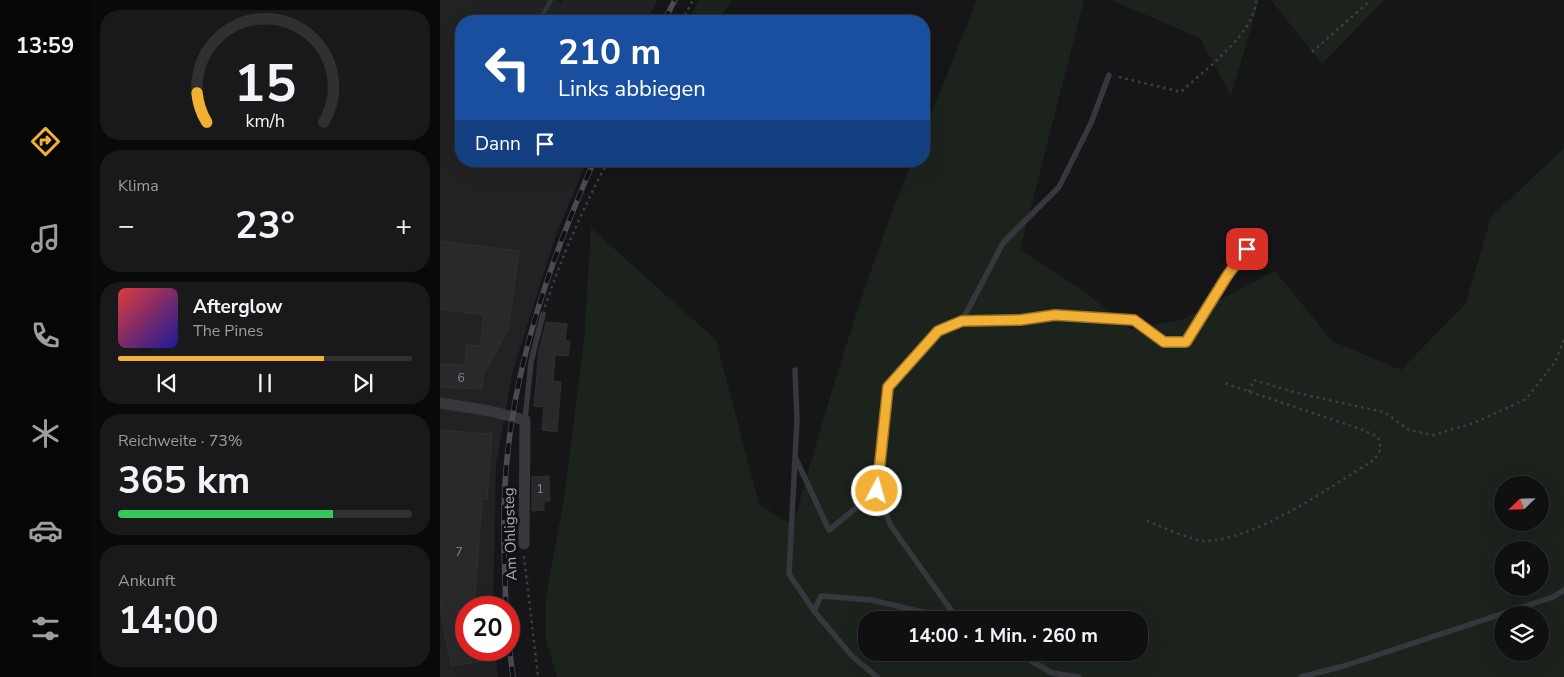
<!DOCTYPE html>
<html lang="de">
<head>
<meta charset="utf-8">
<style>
	:root { --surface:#101012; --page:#19191b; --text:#f1f3f6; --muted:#9c9d9f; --line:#303032; --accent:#f2b134 }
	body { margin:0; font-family:"Nunito Sans",sans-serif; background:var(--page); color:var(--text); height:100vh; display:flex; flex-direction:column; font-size:19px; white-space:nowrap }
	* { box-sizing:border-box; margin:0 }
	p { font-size:16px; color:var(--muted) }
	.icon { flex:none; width:28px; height:28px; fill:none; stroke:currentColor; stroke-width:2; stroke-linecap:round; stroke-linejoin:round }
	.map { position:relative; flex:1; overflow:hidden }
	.panel { display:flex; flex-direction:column; gap:10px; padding:10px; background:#09090a; width:350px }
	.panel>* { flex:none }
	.hud { position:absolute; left:15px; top:15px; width:475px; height:152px; border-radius:20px; box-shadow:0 5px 20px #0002,0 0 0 1px var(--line); background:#1a4fa0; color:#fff; overflow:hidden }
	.needle { width:32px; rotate:247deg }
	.tools { position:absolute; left:1054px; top:476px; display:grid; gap:10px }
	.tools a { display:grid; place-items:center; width:55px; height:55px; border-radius:50%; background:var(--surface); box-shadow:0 5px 20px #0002,0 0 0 1px var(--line); font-size:25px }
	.speed { position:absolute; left:15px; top:596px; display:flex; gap:10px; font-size:25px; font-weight:700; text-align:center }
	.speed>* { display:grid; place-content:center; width:65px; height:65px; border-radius:50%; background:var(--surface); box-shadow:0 5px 20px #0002,0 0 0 1px var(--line); line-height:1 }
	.speed .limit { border:8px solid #d22; background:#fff; color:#111 }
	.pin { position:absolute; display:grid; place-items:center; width:42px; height:42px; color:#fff; margin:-21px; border-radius:10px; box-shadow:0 2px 8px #0006 }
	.me { position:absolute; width:55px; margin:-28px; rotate:6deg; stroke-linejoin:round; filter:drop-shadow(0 0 4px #0008) }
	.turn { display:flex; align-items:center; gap:18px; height:105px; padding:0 20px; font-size:22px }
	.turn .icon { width:65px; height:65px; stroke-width:2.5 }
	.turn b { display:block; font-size:35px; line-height:42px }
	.then { display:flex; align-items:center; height:48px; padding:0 20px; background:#0003; gap:10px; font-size:19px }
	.big { font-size:38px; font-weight:700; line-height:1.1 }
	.panel .card { flex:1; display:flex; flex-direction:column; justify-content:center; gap:8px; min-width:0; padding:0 18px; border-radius:20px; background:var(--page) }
	.panel .dial { align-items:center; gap:0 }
	.dial svg { height:130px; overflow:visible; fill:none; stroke:var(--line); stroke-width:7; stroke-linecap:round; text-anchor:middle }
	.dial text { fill:var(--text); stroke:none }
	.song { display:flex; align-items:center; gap:15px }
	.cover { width:60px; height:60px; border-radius:8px; background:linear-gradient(135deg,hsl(0 70% 55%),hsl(240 70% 35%)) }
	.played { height:5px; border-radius:2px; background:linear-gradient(90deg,var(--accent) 70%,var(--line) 70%) }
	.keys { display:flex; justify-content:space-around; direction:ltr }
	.heat { display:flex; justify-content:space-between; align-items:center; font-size:28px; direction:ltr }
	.charge { height:8px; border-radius:4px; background:linear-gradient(90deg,#34c759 73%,var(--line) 0) }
	.trip { position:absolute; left:418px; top:611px; width:290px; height:50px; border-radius:20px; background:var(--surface); box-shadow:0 5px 20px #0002,0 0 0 1px var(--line); font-weight:700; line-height:50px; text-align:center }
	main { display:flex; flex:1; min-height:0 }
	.tabs { display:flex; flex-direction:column; width:90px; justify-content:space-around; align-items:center; background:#060607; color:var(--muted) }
	.tabs .icon { width:35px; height:35px }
	.tabs .active { color:var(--accent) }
	.tabs b { font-size:22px; color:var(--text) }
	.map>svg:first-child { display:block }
</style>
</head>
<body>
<main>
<nav class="tabs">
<b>13:59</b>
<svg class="icon active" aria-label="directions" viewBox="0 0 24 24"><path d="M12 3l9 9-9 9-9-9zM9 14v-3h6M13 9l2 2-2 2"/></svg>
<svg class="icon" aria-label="music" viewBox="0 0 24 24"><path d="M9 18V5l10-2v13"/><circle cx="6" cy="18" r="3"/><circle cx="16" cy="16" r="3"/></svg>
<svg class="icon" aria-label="phone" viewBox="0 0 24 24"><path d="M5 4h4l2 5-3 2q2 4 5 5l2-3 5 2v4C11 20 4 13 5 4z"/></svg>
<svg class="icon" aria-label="climate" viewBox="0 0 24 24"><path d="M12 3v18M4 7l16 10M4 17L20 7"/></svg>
<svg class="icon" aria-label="car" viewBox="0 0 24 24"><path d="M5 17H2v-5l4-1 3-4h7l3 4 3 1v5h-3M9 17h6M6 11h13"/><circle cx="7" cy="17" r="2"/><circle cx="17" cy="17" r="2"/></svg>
<svg class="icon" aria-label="filters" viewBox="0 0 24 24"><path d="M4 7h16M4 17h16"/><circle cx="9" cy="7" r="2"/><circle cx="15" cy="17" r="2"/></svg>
</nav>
<section class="panel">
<div class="card dial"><svg viewBox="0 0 100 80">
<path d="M14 69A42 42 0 1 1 86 69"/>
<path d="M14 69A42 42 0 0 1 8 51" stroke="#f2b134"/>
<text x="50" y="56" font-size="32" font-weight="700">15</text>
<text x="50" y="72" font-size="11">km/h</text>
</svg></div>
<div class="card"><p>Klima</p>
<div class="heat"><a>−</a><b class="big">23°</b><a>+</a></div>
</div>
<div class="card">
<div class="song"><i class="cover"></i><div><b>Afterglow</b><p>The Pines</p></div></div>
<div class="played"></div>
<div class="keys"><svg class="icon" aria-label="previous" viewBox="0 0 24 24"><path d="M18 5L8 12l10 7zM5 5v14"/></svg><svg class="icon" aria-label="pause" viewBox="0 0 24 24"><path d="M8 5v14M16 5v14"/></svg><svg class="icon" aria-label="next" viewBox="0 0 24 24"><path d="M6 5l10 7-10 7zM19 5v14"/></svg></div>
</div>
<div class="card"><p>Reichweite · 73%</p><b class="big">365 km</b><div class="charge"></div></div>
<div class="card"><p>Ankunft</p><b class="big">14:00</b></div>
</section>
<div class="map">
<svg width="1124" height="677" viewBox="0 0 1124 677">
	<rect width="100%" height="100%" fill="#161618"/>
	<path fill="#222225" d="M 0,0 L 117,0 L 121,3 L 123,0 L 217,0 L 207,21 L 21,21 L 21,161 L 147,161 L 117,232 L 73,370 L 56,464 L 53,607 L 26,608 L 26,650 L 55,650 L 58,677 L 0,677 Z"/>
	<path fill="#1c231d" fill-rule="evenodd" d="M 259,0 L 292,0 L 278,21 L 248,21 Z
		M 537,0 L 644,0 L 580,250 L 645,292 L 691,329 L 742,320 L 835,271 L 892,341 L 961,370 L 1026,303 L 1051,217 L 1124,148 L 1124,677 L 117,677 L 106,639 L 106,597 L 124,499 L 144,342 L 151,228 L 276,340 L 319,504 L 353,526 C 387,403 424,280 472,161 L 484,161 L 484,131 ZM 1062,485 L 1100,485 L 1100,522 L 1062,522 ZM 1062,550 L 1100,550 L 1100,588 L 1062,588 ZM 1062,615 L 1100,615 L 1100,652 L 1062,652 ZM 426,620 L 699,620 L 699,652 L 426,652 Z
		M 671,0 L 819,0 L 791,96 L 760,38 Z
		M 831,0 L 944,0 L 882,64 Z"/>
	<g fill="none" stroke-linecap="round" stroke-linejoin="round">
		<path stroke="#2c353c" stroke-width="4.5" d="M 99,21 L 111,0"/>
	</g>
	<path fill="#29292c" stroke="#303034" d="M 0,241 L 79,251 L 68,330 L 43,375 L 42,389 L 0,387 L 0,364 L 25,365 L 26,345 L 40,346 L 44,315 L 0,309 Z
		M 106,322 L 127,324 L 125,341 L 130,341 L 128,356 L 115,355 L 113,381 L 121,382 L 117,432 L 102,430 L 104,407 L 94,406 L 99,351 Z
		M 0,430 L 52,434 L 47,500 L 42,499 L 34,608 L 26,608 L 26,650 L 40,650 L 42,661 L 11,666 L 0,608 Z
		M 109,476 L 110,501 L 104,501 L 104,510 L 92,511 L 92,477 Z"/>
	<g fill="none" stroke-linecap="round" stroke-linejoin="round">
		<path stroke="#3d3f44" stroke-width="2.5" stroke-dasharray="2.5 4" stroke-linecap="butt" d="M 242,21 L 253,0
			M 872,52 L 931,0
			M 679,77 L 741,92 C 765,69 815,34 816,0
			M 105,307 C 122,256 143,208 168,161
			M 809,392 L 814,380 L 857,393 L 944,412 L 969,430 L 993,435 L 1034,423 L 1086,399 L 1115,362 L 1124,340
			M 707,521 C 720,526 753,541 765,541 C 817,540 891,486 934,460 L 941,449 L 938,437 L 923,430 L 784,383
			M 84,556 L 98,677"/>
		<path stroke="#37383d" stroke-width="5.5" d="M 522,321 L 563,243 L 619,187 L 651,123 L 669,75
			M 355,370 L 357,420 L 349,574 L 374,611
			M 85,420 L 91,362 L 103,314
			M 355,457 L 389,530 L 437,491
			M 518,620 L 451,526 L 437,491 L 449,387 L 498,331 L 522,321 L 579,320 L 615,315 L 694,320 L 724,342 L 746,342 L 787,276 L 817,236
			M 576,652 L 612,673 L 639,677
			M 437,677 L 412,656 L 374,611 L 381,596 L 432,600 L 516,620
			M 861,677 L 904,666 L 1113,597 L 1124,590"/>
		<path stroke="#37383d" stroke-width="11" d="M 0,403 L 50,411 L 85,420 L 84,544"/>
		<defs>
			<path id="rail" d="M 224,21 L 235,0
				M 66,608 C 64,558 62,508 67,459 C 77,355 112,257 154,161
				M 69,645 L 73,677"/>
		</defs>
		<use href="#rail" stroke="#4a4c52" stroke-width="5.5"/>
		<use href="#rail" stroke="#111113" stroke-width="4" stroke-dasharray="11" stroke-linecap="butt"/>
	</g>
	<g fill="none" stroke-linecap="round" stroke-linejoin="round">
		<defs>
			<path id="route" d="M 437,491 L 448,387 L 498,331 L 522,321 L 580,320 L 615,315 L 694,320 L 724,342 L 746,342 L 787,276 L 807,249"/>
		</defs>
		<use href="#route" stroke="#9d7322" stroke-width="12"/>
		<use href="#route" stroke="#f2b134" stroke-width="9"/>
	</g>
	<g text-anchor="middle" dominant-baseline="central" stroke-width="5" stroke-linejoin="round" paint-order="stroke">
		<g font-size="12" fill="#888b94">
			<text x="21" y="378">6</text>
			<text x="100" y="489">1</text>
			<text x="19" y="552">7</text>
		</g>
		<g font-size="15" fill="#a8adb8" stroke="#111113">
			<text transform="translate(70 534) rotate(-92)">Am Ohligsteg</text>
		</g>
	</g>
</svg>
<div class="tools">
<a><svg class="needle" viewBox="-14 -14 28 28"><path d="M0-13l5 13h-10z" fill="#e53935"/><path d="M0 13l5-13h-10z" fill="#9c9d9f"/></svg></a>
<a><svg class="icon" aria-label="sound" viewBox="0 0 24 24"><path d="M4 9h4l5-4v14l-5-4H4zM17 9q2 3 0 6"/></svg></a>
<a><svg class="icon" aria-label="layers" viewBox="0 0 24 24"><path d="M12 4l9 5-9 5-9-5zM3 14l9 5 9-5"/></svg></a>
</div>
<div class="speed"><div class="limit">20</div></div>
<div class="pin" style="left:807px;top:249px;background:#d93025"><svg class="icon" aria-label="arrive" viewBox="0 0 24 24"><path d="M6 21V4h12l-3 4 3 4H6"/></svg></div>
<svg class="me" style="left:437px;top:491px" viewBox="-20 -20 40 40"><circle r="17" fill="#f2b134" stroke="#fff" stroke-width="3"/><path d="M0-11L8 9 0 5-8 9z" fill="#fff"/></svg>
<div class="trip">14:00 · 1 Min. · 260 m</div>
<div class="hud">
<div class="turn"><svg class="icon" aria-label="left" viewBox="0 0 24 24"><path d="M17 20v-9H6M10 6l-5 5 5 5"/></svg><div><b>210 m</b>Links abbiegen</div></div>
<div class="then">Dann<svg class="icon" aria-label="arrive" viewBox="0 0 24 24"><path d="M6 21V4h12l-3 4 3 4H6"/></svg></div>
</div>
</div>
</main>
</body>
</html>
